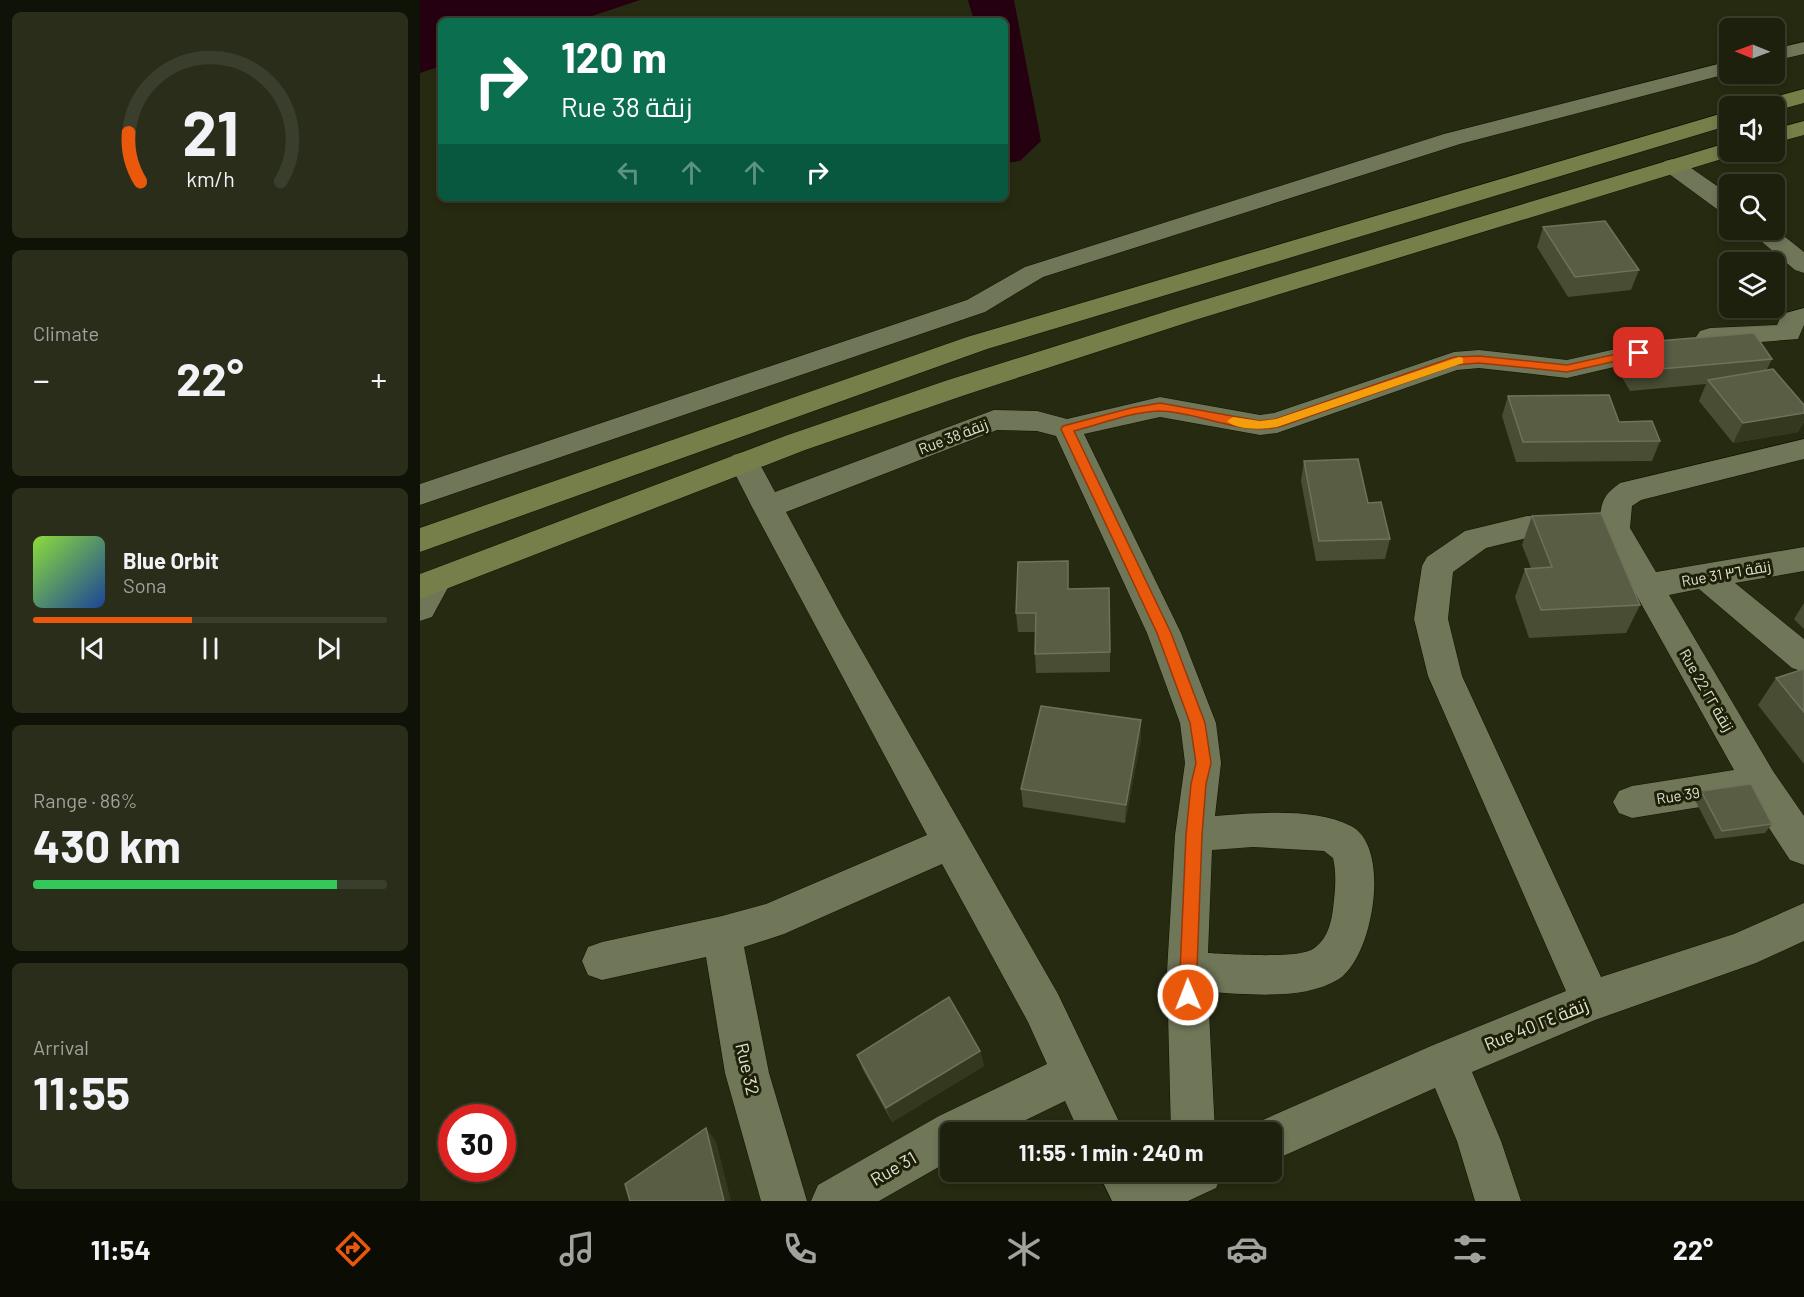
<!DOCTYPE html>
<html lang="en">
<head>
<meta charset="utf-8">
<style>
	:root { --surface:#1c200c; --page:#292d1a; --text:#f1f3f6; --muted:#a0a39d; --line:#3a3e2d; --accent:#ea580c }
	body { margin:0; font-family:Barlow,Cairo,sans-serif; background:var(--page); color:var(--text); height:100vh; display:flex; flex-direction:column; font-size:22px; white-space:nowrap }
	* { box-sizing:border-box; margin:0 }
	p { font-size:20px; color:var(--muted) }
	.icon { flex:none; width:33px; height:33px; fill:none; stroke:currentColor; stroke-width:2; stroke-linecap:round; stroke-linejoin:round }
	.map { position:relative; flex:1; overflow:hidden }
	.drawer { display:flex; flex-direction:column; gap:12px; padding:12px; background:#0f1207; width:420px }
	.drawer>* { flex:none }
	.top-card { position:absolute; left:18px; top:18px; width:570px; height:183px; border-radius:9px; box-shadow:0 3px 9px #0003,0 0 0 2px var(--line); background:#0b6e4f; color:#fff; overflow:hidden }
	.needle { width:39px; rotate:271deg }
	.controls { position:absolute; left:1299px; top:18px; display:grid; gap:12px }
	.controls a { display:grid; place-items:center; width:66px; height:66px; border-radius:9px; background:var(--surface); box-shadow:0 3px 9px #0003,0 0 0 2px var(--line); font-size:30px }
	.speed { position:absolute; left:18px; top:1104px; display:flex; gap:12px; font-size:30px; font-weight:700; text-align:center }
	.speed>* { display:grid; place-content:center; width:78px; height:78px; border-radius:50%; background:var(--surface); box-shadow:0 3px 9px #0003,0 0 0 2px var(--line); line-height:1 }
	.speed .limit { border:9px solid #d22; background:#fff; color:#111 }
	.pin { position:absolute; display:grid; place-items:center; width:51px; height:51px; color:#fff; margin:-26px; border-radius:12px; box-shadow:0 3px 9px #0006 }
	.me { position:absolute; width:66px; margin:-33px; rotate:359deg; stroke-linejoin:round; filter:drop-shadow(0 0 4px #0008) }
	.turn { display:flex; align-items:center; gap:21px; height:126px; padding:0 24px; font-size:27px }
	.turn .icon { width:78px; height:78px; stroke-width:2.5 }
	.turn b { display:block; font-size:42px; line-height:51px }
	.lanes { display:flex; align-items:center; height:57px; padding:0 24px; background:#0003; justify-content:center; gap:30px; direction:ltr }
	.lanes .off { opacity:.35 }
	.big { font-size:45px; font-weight:700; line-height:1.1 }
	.drawer .widget { flex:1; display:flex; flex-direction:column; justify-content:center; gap:9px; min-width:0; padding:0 21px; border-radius:9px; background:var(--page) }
	.drawer .dial { align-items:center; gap:0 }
	.dial svg { height:156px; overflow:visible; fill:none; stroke:var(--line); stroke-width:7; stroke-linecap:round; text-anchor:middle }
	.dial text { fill:var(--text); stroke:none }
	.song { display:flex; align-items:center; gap:18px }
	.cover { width:72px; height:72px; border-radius:9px; background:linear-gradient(135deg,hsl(90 70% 55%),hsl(220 70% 35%)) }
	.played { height:6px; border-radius:3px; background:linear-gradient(90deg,var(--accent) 45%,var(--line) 45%) }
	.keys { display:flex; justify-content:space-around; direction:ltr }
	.heat { display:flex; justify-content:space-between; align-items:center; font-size:33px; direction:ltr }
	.charge { height:9px; border-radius:4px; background:linear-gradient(90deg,#34c759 86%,var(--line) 0) }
	.trip { position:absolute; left:520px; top:1122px; width:342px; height:60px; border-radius:9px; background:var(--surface); box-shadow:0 3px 9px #0003,0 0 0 2px var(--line); font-weight:700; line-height:60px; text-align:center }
	.dock { display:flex; height:96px; justify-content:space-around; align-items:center; background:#0b0d05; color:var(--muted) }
	.dock .icon { width:42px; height:42px }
	.dock .current { color:var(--accent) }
	.dock b { font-size:27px; color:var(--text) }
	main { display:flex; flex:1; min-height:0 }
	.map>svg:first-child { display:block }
</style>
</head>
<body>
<main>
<section class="drawer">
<div class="widget dial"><svg viewBox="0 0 100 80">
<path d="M14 69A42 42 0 1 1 86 69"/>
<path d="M14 69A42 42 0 0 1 8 44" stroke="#ea580c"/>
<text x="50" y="56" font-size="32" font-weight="700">21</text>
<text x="50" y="72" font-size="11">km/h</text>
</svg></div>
<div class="widget"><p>Climate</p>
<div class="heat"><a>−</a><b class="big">22°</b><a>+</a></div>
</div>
<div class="widget">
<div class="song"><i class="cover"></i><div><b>Blue Orbit</b><p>Sona</p></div></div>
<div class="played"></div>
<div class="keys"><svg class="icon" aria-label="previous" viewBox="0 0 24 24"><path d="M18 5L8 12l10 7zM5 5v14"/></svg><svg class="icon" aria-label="pause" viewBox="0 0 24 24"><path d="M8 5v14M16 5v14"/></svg><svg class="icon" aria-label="next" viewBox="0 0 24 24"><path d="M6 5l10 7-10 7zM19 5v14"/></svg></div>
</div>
<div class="widget"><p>Range · 86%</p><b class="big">430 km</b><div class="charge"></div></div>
<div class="widget"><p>Arrival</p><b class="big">11:55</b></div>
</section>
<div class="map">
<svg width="1384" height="1201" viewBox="0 0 1384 1201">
	<rect width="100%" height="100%" fill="#262a10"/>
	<path fill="#250010" d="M 0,0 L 220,0 L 157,21 L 21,21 L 21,66 L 0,73 Z
		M 548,0 L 594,0 L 621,141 L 600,161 L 585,163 L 585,21 L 554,21 Z"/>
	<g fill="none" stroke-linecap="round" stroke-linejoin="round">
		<defs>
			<path id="pedestrian" d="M 1384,42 L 1384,54 L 1354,61 L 1354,49 Z
				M 1310,61 L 1310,73 L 1040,144 L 623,277 L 565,312 L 0,505 L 0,484 L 547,300 L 605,267 L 1024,134 Z"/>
			<path id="minor" d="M 1253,159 L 1261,161 L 1310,195 L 1310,214 L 1301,212 L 1245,171 L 1241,166 L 1245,161 Z
				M 1354,228 L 1384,252 L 1384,273 L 1375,270 L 1328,230 Z
				M 1384,308 L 1384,325 L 1378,339 L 1290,346 L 1280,343 L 1276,337 L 1280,331 L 1290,328 L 1357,325 L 1362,314 Z
				M 1240,339 L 1250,342 L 1254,348 L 1250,354 L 1147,378 L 1059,368 L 1037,370 L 857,433 L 840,435 L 740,417 L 664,434 L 761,633 L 796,723 L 801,763 L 795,816 C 834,813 895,807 931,826 C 972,847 953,957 919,979 C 883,1001 829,994 788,992 L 795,1132 L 751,1132 L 747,972 L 755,835 L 765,763 L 760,723 L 727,633 L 636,436 L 617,431 L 577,430 L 366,512 L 422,616 L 638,994 L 704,1132 L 659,1132 L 645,1101 L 581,1132 L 531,1132 L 531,1160 L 459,1201 L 391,1201 L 398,1185 L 519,1116 L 627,1064 L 608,1022 L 522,864 L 364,934 L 324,947 L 349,1073 L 387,1201 L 341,1201 L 305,1073 L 286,957 L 182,980 L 168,975 L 162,961 L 168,947 L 182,942 L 302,916 L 346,904 L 507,835 L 332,507 L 309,462 L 313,455 L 324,452 L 335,455 L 355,492 L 574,410 L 617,411 L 647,419 L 740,397 L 840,415 L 854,413 L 1034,352 L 1059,350 L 1147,360 ZM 833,847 L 904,851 L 913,858 C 917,875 915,892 913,909 C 911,924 907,940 893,949 C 878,959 809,954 788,953 L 792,850 Z
				M 1384,439 L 1384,459 L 1221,500 L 1212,506 L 1210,528 L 1236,572 L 1384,547 L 1384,571 L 1315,583 L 1384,639 L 1384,672 L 1372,668 L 1279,589 L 1249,595 L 1353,771 L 1384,816 L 1384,865 L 1370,860 L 1330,799 L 1212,818 L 1199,813 L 1193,802 L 1199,791 L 1212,786 L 1314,770 L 1185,539 L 1107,538 L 1066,548 L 1033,572 L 1028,619 L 1042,676 L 1181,977 L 1314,934 L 1384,903 L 1384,941 L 1336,963 L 1175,1020 L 1052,1072 L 1081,1141 L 1101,1201 L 1055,1201 L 1037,1141 L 1015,1088 L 852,1161 L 852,1132 L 832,1132 L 836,1123 L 1011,1046 L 1146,991 L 1008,676 L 994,619 L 1002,566 L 1007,557 L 1045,531 L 1107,516 L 1180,516 C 1182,499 1186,493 1200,483 Z
				M 15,570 L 27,573 L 31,582 L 12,617 L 0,621 L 0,579 L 3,573 Z
				M 678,1172 L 725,1172 L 726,1173 L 731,1172 L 803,1172 L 796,1188 L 768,1201 L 692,1201 Z"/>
			<path id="secondary" d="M 1384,89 L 1384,103 L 1354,111 L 1354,106 L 1337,106 L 1340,101 Z
				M 1310,111 L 1310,125 L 567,349 L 0,552 L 0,528 L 547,337 Z
				M 1384,121 L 1384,135 L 1354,143 L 1354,129 Z
				M 1310,142 L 1310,152 L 1320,152 L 1318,154 L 775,320 L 545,395 L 385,450 L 0,599 L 0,574 L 365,436 L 525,381 L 757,308 Z"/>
		</defs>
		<use href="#pedestrian" stroke="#0f1300" stroke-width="1"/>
		<use href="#minor" stroke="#0f1300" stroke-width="1"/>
		<use href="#secondary" stroke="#0f1300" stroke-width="1"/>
		<use href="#pedestrian" fill="#707658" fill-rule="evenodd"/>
		<use href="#minor" fill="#707658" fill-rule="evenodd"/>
		<use href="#secondary" fill="#767e49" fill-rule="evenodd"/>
	</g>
	<path fill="#494d33" d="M 1123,227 L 1219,270 L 1211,290 L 1148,297 L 1117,247 Z
		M 1202,344 L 1352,359 L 1346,371 L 1384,405 L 1384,422 L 1378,432 L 1313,443 L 1279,401 L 1286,384 L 1210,391 L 1194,364 Z
		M 1088,396 L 1199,422 L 1240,441 L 1232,461 L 1096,462 L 1082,416 Z
		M 884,461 L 948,503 L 970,539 L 965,559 L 896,561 L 881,481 Z
		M 1112,516 L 1220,605 L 1206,633 L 1109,638 L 1095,597 L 1105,569 L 1111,568 L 1102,545 Z
		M 648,589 L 690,652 L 690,672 L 616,673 L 615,654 L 615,632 L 598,632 L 596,613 Z
		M 1384,603 L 1384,629 L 1374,619 Z
		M 1384,669 L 1384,764 L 1338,705 L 1356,678 Z
		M 721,720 L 721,738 L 705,823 L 603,807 L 601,789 Z
		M 1281,791 L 1352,824 L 1345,833 L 1295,839 L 1275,800 Z
		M 560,1051 L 564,1066 L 472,1122 L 443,1070 L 437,1055 Z"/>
	<path fill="#34381e" d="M 1384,413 L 1384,422 L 1378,432 L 1313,443 L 1323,423 Z
		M 721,720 L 721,738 L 705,823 L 706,805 Z
		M 560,1051 L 564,1066 L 472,1122 L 466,1108 Z
		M 286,1128 L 296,1141 L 311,1201 L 304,1201 Z"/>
	<path fill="#595d44" stroke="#6e725a" stroke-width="1.5" d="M 1185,221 L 1219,270 L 1155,277 L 1123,227 Z
		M 1334,333 L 1352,359 L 1218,371 L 1202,344 Z
		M 1353,369 L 1384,405 L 1384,413 L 1323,423 L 1288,380 Z
		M 1189,395 L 1199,422 L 1232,421 L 1240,441 L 1103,442 L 1088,396 Z
		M 938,459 L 948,503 L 961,502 L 970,539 L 899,541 L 884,461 Z
		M 1181,513 L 1220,605 L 1121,610 L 1105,569 L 1132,567 L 1112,516 Z
		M 648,561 L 648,589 L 689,588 L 690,652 L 615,654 L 616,613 L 596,613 L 598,562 Z
		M 1384,669 L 1384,712 L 1356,678 Z
		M 621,706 L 721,720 L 706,805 L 601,789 Z
		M 1331,784 L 1352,824 L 1302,831 L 1281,791 Z
		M 529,997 L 560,1051 L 466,1108 L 437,1055 Z
		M 286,1128 L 304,1201 L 210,1201 L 205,1184 Z"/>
	<path fill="#ea580c" stroke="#983908" stroke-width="1.5" d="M 1219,349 L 1225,353 L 1223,355 L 1147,372 L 1059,363 L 1035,365 L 862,426 C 822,437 778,411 739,411 C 711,412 681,424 654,431 L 751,633 L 785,723 L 791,763 L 786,784 L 782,835 L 776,995 L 774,1001 L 768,1003 L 762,1001 L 759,995 L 766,835 L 771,784 L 776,763 L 770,723 L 737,633 L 641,429 L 643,426 L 711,408 L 740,403 L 840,421 L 856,419 L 1034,357 L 1059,356 L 1147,365 Z"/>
	<path fill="#f59e0b" d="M 1039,357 L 1043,358 L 1043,363 L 857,427 C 843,429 818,431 807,421 L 813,417 L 840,421 L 856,419 Z"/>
	<g text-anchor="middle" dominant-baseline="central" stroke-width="6" stroke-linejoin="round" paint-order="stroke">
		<g font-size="15" fill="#dfe2d2" stroke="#1d2006">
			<text transform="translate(533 436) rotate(-21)">Rue 38 زنقة</text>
			<text transform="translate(1306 573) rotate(-10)">Rue 31 زنقة ٣٦</text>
			<text transform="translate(1287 690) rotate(60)">Rue 22 زنقة ٢٢</text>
			<text transform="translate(1258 795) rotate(-9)">Rue 39</text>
		</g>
		<g font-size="18" fill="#dfe2d2" stroke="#1d2006">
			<text transform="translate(1116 1024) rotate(-22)">Rue 40 زنقة ٢٤</text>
			<text transform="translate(328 1069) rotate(77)">Rue 32</text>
			<text transform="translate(473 1168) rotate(-30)">Rue 31</text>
		</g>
	</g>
</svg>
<div class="controls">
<a><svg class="needle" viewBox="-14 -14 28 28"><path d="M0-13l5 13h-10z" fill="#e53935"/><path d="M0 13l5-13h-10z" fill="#a0a39d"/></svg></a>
<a><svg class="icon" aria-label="sound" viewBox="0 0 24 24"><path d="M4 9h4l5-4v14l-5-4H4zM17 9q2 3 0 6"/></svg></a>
<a><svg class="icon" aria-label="search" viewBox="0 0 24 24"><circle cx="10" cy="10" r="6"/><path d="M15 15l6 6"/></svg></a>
<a><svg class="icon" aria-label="layers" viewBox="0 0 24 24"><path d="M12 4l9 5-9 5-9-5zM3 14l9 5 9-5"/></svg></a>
</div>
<div class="speed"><div class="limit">30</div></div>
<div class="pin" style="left:1219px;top:353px;background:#d93025"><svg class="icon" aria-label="arrive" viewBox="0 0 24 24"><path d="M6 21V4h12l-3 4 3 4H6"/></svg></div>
<svg class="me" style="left:768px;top:995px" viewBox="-20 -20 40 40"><circle r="17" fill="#ea580c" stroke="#fff" stroke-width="3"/><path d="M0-11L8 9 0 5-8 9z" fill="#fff"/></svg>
<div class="trip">11:55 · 1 min · 240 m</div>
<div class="top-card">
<div class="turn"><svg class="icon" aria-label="right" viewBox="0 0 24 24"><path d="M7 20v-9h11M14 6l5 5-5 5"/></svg><div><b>120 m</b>Rue 38 زنقة</div></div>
<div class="lanes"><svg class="icon off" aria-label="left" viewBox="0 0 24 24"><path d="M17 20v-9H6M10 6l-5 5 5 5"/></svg><svg class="icon off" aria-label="ahead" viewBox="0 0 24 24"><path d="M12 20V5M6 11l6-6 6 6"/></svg><svg class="icon off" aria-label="ahead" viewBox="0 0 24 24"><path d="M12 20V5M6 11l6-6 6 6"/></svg><svg class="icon" aria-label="right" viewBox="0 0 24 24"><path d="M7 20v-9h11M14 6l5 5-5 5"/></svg></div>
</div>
</div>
</main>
<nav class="dock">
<b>11:54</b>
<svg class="icon current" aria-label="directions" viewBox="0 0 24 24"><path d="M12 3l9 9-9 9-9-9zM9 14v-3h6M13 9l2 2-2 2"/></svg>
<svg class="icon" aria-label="music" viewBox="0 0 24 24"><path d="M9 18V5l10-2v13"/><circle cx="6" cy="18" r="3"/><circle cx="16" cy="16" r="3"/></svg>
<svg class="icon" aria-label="phone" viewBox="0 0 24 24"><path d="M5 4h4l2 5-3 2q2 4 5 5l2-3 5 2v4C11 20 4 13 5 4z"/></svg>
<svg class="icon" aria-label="climate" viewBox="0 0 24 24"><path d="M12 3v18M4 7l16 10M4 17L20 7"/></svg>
<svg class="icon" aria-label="car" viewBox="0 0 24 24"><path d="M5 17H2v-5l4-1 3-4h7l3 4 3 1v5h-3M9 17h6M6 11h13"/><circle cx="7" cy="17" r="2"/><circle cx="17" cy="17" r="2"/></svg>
<svg class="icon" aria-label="filters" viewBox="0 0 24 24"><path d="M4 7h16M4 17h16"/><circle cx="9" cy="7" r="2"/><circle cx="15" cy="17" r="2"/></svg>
<b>22°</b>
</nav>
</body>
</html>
